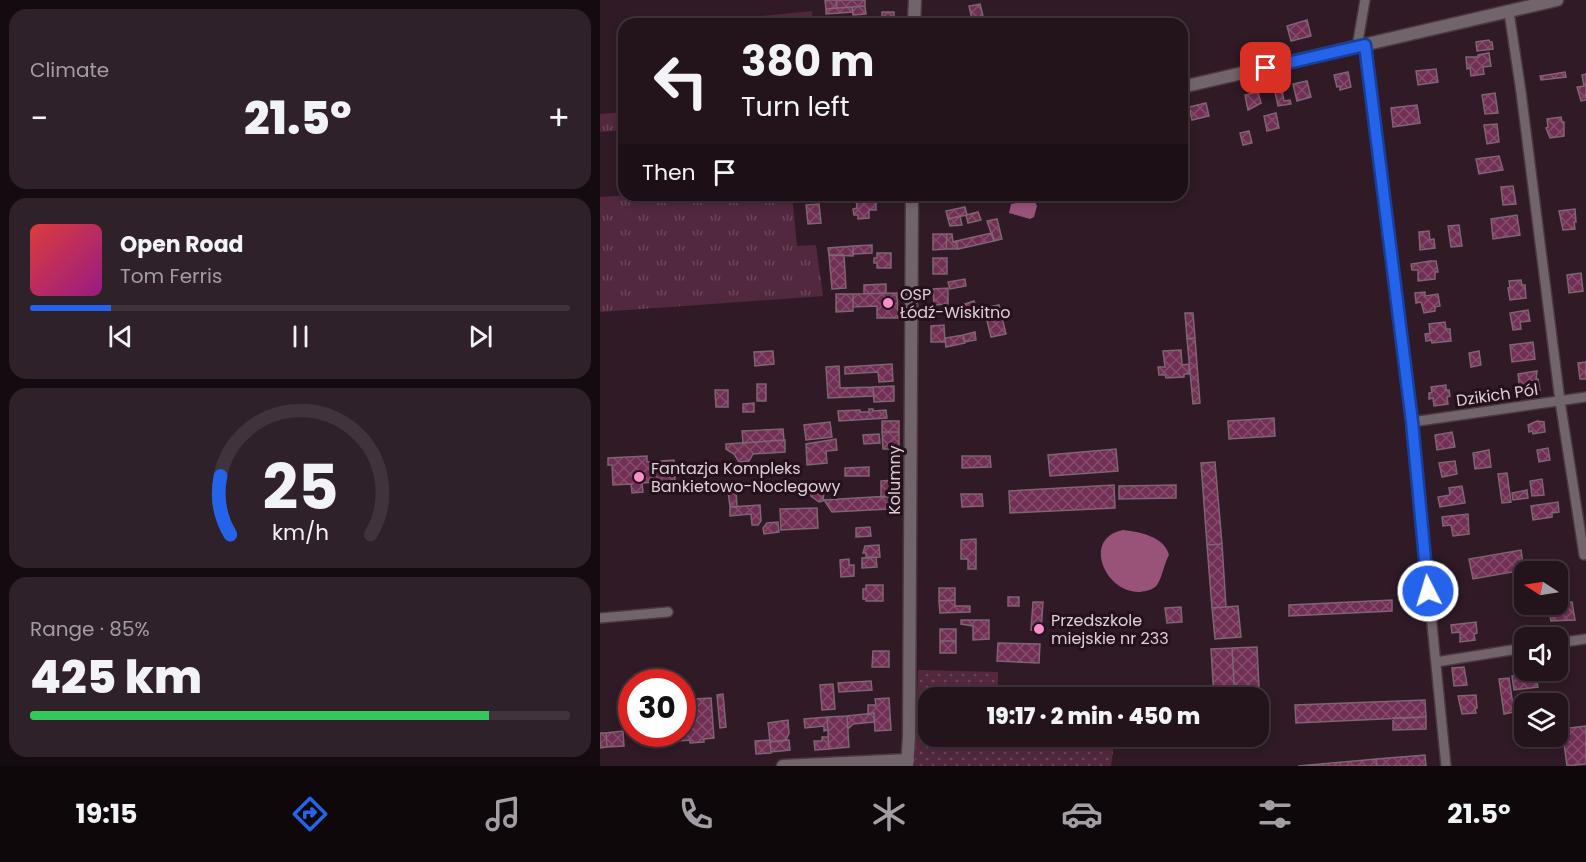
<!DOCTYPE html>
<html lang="en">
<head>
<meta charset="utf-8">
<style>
	:root { --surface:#23141c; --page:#2f2129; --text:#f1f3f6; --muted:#a39ea3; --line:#40333b; --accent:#2563eb }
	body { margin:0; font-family:Poppins,sans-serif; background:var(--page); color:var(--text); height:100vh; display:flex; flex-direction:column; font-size:22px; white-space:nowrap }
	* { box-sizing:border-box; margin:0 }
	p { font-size:20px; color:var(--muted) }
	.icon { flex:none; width:33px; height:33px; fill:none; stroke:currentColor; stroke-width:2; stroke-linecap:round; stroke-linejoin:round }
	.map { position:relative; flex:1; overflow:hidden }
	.side { display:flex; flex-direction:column; gap:9px; padding:9px; background:#130b0f; width:600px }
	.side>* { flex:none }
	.hud { position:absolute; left:18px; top:18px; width:570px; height:183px; border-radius:18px; box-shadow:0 3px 9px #0003,0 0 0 2px var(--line); background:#23141c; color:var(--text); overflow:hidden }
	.needle { width:39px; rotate:282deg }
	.fabs { position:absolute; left:914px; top:561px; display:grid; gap:12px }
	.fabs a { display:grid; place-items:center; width:54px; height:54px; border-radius:12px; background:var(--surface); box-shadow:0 3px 9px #0003,0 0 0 2px var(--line); font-size:30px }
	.speed { position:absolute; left:18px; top:669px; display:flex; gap:12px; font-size:30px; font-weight:700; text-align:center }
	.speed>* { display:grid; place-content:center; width:78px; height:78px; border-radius:50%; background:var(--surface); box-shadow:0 3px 9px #0003,0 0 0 2px var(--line); line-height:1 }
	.speed .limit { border:9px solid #d22; background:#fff; color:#111 }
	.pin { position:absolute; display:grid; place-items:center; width:51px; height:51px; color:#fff; margin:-26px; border-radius:12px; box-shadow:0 3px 9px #0006 }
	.me { position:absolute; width:66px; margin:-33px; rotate:355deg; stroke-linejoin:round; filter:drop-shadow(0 0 4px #0008) }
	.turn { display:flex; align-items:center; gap:21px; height:126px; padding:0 24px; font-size:27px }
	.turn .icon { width:78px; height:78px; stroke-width:2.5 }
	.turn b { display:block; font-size:42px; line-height:51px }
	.then { display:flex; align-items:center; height:57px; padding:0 24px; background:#0003; gap:12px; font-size:22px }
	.big { font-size:45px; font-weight:800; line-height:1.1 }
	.side .card { flex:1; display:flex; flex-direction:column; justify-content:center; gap:9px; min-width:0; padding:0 21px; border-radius:18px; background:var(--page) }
	.side .dial { align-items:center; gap:0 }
	.dial svg { height:156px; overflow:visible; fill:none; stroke:var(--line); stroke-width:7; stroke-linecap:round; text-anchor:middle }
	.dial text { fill:var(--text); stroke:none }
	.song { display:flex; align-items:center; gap:18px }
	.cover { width:72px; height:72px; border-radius:9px; background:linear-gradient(135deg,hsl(0 70% 55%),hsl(310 70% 35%)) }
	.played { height:6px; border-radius:3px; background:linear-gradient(90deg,var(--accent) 15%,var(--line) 15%) }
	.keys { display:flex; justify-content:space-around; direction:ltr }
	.heat { display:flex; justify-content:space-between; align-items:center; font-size:33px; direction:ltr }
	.charge { height:9px; border-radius:4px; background:linear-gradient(90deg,#34c759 85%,var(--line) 0) }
	.trip { position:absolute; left:318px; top:687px; width:351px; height:60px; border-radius:18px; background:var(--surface); box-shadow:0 3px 9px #0003,0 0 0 2px var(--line); font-weight:800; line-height:60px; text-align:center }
	.dock { display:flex; height:96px; justify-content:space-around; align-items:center; background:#0e080b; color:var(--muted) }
	.dock .icon { width:42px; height:42px }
	.dock .current { color:var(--accent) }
	.dock b { font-size:27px; color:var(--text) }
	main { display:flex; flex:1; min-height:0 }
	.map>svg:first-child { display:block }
</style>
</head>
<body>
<main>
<section class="side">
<div class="card"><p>Climate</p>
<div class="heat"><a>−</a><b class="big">21.5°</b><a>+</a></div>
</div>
<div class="card">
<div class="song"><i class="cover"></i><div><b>Open Road</b><p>Tom Ferris</p></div></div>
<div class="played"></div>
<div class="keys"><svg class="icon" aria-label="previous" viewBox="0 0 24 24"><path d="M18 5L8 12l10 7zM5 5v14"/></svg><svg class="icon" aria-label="pause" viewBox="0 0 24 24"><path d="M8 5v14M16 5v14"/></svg><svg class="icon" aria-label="next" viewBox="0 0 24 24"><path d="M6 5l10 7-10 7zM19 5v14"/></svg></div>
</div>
<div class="card dial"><svg viewBox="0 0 100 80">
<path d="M14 69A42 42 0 1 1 86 69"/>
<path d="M14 69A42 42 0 0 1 9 39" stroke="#2563eb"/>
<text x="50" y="56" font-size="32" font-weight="700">25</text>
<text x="50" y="72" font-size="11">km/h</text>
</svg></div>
<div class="card"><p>Range · 85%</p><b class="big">425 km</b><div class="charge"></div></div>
</section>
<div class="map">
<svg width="986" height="766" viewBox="0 0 986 766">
	<defs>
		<pattern id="grass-tufts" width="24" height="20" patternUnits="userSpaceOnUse" patternTransform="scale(1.5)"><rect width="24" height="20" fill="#51283e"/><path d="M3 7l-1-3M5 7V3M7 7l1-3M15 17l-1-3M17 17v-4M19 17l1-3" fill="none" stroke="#6a4659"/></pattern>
		<pattern id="park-dots" width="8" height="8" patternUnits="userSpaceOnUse" patternTransform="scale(1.5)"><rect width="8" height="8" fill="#51283e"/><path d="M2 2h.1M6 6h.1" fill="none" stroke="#6a4659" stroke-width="1.8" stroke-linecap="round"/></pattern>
		<pattern id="building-cross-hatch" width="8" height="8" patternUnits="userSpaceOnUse" patternTransform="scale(1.5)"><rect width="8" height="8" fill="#712f54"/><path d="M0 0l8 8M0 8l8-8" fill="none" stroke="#854c6c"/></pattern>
	</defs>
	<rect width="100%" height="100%" fill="#2f1a25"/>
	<path fill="url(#grass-tufts)" d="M 212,11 L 213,24 L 133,24 L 130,19 Z
		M 24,112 L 24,130 L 0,132 L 0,114 Z
		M 34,195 L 192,195 L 197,246 L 216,245 L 223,296 L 0,312 L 0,197 Z"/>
	<path fill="url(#park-dots)" d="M 318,670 L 398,672 L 398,693 L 455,697 L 328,698 L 328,736 L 515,737 L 511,766 L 314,766 Z"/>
	<path fill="#995379" d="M 434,200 L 437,206 L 434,217 L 430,219 L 409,213 L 411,204 Z
		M 523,530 C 539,532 564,536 569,555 C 564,564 562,578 557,585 C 553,590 546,591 540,592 C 504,593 482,538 523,530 Z"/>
	<path fill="url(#building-cross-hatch)" stroke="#7e6571" stroke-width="1.5" d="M 225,0 L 236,0 L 237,8 L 226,9 Z
		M 236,0 L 265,0 L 265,6 L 237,8 Z
		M 380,4 L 385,24 L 373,24 L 369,6 Z
		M 265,6 L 266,14 L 253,15 L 252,7 Z
		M 252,7 L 253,12 L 226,14 L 226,9 Z
		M 282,12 L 294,12 L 294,24 L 282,24 Z
		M 707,20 L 711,36 L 691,41 L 687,26 Z
		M 889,40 L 890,42 L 892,42 L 893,49 L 877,51 L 876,42 Z
		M 889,53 L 891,66 L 883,67 L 884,74 L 871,76 L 870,68 L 867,69 L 866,57 L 878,57 L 878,55 Z
		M 836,69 L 838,82 L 818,85 L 816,71 Z
		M 748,72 L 751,87 L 740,90 L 740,86 L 737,87 L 734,75 Z
		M 965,72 L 966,77 L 941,80 L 940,76 Z
		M 986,74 L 986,100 L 981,101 L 977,87 L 984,86 L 982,75 Z
		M 707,81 L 711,97 L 697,101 L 693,84 Z
		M 682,91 L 684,101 L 690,100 L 691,104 L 678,106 L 675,92 Z
		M 658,92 L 661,103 L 648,110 L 645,95 Z
		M 895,93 L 898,113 L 885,114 L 882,95 Z
		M 606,103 L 609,116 L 592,120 L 589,107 Z
		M 817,105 L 820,123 L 793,127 L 791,108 Z
		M 676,113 L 679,128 L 667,131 L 664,116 Z
		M 961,117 L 962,122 L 964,122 L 964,136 L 950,138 L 946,128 L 948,127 L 947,119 Z
		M 897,124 L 899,142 L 887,144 L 884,125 Z
		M 649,131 L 652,143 L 643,145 L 640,133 Z
		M 899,156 L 903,170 L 879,174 L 876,159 Z
		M 913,186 L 916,204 L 903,205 L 901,187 Z
		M 256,197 L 267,197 L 268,202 L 276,201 L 276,210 L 269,210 L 269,218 L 258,219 L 258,215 L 254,215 L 253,209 L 257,208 Z
		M 219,204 L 221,223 L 208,224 L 206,205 Z
		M 365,207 L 367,215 L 348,219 L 346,211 Z
		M 975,209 L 976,222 L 974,222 L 975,229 L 963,230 L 959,211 Z
		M 378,212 L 381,220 L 368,223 L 366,215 Z
		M 917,215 L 920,235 L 893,239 L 891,219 Z
		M 360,216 L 362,225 L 350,226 L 348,219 Z
		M 397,219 L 402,239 L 394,241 L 387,221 Z
		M 859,225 L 862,246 L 851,247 L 848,226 Z
		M 829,231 L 830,240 L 834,239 L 835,248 L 820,250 L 819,232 Z
		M 392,233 L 394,241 L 358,249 L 356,241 Z
		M 333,234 L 347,234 L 346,249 L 333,250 Z
		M 347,234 L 352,234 L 353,242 L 356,241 L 358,249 L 346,249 Z
		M 272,245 L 272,253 L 254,254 L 253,256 L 253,246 Z
		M 253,246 L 253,256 L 229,255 L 228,248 Z
		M 277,253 L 291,253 L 291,268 L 277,268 L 277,263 L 274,263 L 274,258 L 277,258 Z
		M 229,255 L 244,255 L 246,288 L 232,289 Z
		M 333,258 L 347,258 L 347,274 L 333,274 Z
		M 830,261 L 836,261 L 838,272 L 835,272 L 835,279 L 818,281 L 818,270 L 812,270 L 811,264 Z
		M 981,273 L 983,291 L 969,293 L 967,275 Z
		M 365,279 L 366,286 L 350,289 L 348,282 Z
		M 921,280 L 922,285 L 925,285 L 926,298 L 910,300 L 908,288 L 910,287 L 909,281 Z
		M 286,284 L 286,293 L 264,294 L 264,285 Z
		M 348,288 L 348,304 L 334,305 L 333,289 Z
		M 825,292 L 825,296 L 838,294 L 840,306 L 835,307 L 835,311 L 824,313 L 821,302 L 816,303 L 815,293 Z
		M 297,293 L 298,318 L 277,318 L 277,306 L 253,307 L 253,294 Z
		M 236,294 L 253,294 L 253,311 L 236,312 Z
		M 374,301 L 377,309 L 349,318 L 347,310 Z
		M 399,305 L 406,334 L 391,337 L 384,308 Z
		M 928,310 L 930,321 L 920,322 L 921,329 L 913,330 L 910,313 Z
		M 585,313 L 593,313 L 595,338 L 587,339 Z
		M 845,322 L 846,329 L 850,329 L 851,341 L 832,343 L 831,340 L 826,341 L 825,334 L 830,333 L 829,324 Z
		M 344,325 L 345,342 L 331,342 L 331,326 Z
		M 375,332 L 376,340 L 365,342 L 363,335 Z
		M 363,335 L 365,343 L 346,347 L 345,338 Z
		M 595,338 L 600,403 L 593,404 L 587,339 Z
		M 933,342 L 935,359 L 912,362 L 910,345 Z
		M 581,350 L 582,365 L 589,364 L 589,374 L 584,374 L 584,377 L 566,378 L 565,375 L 559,375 L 558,367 L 565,367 L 563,351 Z
		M 173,351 L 174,364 L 155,366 L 154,352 Z
		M 879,351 L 881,365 L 871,367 L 869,353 Z
		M 986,362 L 986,379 L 980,379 L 978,363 Z
		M 292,364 L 293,381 L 279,382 L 278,372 L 245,374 L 245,367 Z
		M 239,366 L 240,388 L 273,387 L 274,396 L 228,398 L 226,367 Z
		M 937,371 L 936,380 L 938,379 L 940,390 L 920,393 L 918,374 Z
		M 157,384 L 166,384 L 166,401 L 157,401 Z
		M 846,385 L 846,390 L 849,390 L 850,396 L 847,397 L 848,404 L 834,406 L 833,398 L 829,399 L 829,393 L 832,392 L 831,387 Z
		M 294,386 L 294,401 L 274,402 L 273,387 Z
		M 115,390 L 128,390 L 128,407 L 116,407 Z
		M 154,403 L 154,412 L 143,412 L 143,404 Z
		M 269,409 L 273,409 L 273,411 L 286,410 L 287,418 L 239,421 L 238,411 L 260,410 L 260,412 L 269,412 Z
		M 674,418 L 675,436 L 629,439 L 628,421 Z
		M 282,421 L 299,421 L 299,432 L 282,432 Z
		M 937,421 L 944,422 L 945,432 L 933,434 L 932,431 L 929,432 L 928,425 Z
		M 230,422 L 232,437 L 206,440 L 204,425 Z
		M 183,429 L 184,440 L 143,443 L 142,431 Z
		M 282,432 L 299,432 L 299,449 L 283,449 Z
		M 852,432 L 855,447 L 837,450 L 835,435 Z
		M 279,434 L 280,443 L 264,444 L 263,435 Z
		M 236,439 L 237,450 L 226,451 L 227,463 L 207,465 L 206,444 Z
		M 185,440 L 185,452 L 153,454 L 149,461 L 139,462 L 134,454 L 126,449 L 126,444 Z
		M 948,448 L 950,460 L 939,462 L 937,450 Z
		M 516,449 L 518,471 L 450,476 L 448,455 Z
		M 889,450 L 891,467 L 875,469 L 873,453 Z
		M 47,456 L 47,462 L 74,460 L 75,481 L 42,483 L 43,492 L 32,493 L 31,484 L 13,485 L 12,465 L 8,465 L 8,458 Z
		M 362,456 L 390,456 L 391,467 L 362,468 Z
		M 855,461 L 857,474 L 842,477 L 839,463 Z
		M 615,462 L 622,544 L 607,545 L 601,463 Z
		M 269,467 L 269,476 L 245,476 L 245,468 Z
		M 907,473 L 911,502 L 902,503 L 898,474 Z
		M 942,479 L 944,495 L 932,496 L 930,481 Z
		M 296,480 L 296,496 L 281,497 L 281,481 Z
		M 514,485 L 515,508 L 410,513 L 409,491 Z
		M 576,485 L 576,498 L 519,499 L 519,486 Z
		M 862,486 L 865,503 L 840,507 L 838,497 L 850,495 L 849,488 Z
		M 136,490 L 137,507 L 130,507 L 128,491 Z
		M 927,490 L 928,498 L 913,500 L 912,493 Z
		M 224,491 L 223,501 L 219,502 L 211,496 L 210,492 Z
		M 361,494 L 382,494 L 383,506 L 362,507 Z
		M 289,496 L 289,509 L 232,512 L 224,500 Z
		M 958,502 L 959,512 L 952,513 L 952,517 L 933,520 L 931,506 Z
		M 160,505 L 161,521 L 158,525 L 152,525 L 151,514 L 130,516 L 130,507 Z
		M 217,508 L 218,528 L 181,530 L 180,509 Z
		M 868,514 L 869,534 L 853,536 L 851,525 L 843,526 L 842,517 Z
		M 178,522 L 179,532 L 164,534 L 163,528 L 167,523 Z
		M 270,527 L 271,536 L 256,537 L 256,528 Z
		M 376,539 L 376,569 L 368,569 L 368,559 L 361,559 L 361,540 Z
		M 622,544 L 626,607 L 612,608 L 607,545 Z
		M 279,545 L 280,557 L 266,558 L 266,553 L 263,553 L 265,546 Z
		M 921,550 L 924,570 L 873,579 L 869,559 Z
		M 276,557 L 277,567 L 262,568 L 262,558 Z
		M 249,559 L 249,565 L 254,565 L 254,576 L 241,577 L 240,560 Z
		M 266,585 L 283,585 L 283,601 L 266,601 L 266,599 L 263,599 L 263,589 L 266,589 Z
		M 339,588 L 355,588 L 355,600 L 339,601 Z
		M 408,597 L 419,597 L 419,606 L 408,606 Z
		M 355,600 L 355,606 L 370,606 L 370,612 L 340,613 L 339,601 Z
		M 792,600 L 792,611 L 689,616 L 689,605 Z
		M 433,602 L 443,602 L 441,631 L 431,630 Z
		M 972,602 L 975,620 L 951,621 L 949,609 L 958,607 L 958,604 Z
		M 638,606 L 641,637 L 615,639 L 612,608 Z
		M 581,607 L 582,622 L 567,623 L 565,608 Z
		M 361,620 L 389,620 L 389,639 L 373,640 L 373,626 L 361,624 Z
		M 876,622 L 877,633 L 874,634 L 875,640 L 860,642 L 860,632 L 852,633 L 851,625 Z
		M 340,629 L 356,629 L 356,641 L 340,641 Z
		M 340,641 L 356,641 L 356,653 L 340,653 Z
		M 398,643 L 440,644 L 439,663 L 397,661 Z
		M 657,647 L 661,726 L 658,726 L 658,698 L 635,698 L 632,648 Z
		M 632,648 L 635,698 L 614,698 L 611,649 Z
		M 273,651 L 289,651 L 289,667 L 272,667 Z
		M 864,667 L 867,685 L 854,686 L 852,668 Z
		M 935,672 L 938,687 L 914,690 L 912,676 Z
		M 909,678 L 914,712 L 904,714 L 899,679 Z
		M 271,681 L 272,690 L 239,692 L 238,683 Z
		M 233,684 L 235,709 L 222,710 L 220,685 Z
		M 123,694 L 126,727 L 120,728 L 117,695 Z
		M 876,695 L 877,708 L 875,708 L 876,713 L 862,714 L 858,696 Z
		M 111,698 L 114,738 L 104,739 L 104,742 L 90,743 L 90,740 L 80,741 L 79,734 L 82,734 L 82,717 L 96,716 L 95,699 Z
		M 289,698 L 291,730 L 275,731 L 274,713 L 268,714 L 268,705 L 276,705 L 275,699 Z
		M 825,700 L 826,717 L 696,723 L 695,705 Z
		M 274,713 L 274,722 L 253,724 L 248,729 L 247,716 Z
		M 247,716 L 249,747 L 229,749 L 227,717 Z
		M 227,717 L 228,730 L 224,731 L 224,726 L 205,728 L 204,719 Z
		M 826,717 L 826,729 L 793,730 L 793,718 Z
		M 188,720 L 189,733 L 186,740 L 170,742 L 168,723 Z
		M 986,726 L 986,764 L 967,766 L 962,729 Z
		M 23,731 L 24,746 L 7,747 L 6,733 Z
		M 0,733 L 6,733 L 7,747 L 0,748 Z
		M 43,734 L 73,734 L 73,737 L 43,739 Z
		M 222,737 L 228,737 L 229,749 L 215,750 L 214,741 L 222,741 Z
		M 170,740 L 171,753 L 156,754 L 155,741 Z
		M 189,740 L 190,750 L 171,752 L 170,742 Z
		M 825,755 L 826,766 L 777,766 L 776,759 Z
		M 776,759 L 777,766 L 698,766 Z"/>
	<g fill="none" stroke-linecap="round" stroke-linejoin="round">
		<defs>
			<path id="minor" d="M 909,12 L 921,92 L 960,401 L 984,555
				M 765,45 L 812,422 L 846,766
				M 757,47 L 765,0
				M 812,422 L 986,397
				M 0,618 L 68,612
				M 957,643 L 986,639
				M 836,662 L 924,648"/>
			<path id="tertiary" d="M 314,24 L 315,0
				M 582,87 L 957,0
				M 183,766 L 308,760
				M 307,766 L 309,737 L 312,195"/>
		</defs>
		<use href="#minor" stroke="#4b3741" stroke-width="12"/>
		<use href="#tertiary" stroke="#4b3741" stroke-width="15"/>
		<use href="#minor" stroke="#71656b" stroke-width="9"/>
		<use href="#tertiary" stroke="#71656b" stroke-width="12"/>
	</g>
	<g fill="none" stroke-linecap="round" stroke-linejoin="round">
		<defs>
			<path id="route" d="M 666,68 L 765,45 L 812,422 L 828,591"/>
		</defs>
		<use href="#route" stroke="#184099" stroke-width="15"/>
		<use href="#route" stroke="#2563eb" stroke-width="10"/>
	</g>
	<g fill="#f98fc8" stroke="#25111c" stroke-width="2">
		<circle cx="288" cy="303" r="6"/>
		<circle cx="39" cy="477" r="6"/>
		<circle cx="439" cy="629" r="6"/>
	</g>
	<g text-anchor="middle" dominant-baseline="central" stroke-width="6" stroke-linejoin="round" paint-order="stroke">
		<g font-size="16" fill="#dfd0d7" stroke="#25111c" text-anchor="start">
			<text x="300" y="294">OSP<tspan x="300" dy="18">Łódź-Wiskitno</tspan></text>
			<text x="51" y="468">Fantazja Kompleks<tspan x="51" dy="18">Bankietowo-Noclegowy</tspan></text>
			<text x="451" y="620">Przedszkole<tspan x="451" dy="18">miejskie nr 233</tspan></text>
		</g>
		<g font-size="16" fill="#dfd0d7" stroke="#25111c">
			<text transform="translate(897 395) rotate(-8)">Dzikich Pól</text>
			<text transform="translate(294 480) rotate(-90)">Kolumny</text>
		</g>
	</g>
</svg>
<div class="fabs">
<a><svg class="needle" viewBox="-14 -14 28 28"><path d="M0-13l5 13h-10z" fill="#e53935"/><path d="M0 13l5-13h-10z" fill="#a39ea3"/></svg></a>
<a><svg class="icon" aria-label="sound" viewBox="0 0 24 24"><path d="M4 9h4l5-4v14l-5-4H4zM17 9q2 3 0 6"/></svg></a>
<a><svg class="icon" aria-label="layers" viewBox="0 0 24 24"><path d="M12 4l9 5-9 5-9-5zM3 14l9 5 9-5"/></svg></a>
</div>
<div class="speed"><div class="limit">30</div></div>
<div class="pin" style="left:666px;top:68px;background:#d93025"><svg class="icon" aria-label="arrive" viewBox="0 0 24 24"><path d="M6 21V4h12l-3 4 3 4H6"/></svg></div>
<svg class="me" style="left:828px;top:591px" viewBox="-20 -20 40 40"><circle r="17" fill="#2563eb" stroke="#fff" stroke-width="3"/><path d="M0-11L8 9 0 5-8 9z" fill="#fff"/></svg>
<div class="trip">19:17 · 2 min · 450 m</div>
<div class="hud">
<div class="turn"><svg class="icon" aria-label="left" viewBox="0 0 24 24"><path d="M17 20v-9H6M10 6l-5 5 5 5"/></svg><div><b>380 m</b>Turn left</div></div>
<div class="then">Then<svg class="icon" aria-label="arrive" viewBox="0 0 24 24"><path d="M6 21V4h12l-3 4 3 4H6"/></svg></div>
</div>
</div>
</main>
<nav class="dock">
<b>19:15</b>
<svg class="icon current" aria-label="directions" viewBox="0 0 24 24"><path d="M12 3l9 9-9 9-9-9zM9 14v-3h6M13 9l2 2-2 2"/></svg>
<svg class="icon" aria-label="music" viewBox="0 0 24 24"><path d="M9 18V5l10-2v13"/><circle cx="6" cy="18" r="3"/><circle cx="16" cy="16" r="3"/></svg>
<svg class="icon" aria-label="phone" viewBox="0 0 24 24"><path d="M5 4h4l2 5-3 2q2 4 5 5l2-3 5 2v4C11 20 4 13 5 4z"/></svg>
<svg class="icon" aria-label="climate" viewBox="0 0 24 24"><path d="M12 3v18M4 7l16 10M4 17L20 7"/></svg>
<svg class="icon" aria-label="car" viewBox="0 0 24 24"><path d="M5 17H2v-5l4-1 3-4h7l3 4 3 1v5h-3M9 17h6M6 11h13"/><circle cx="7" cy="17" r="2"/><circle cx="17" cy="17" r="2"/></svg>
<svg class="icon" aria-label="filters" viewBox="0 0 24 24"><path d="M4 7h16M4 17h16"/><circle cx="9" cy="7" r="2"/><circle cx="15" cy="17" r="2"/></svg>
<b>21.5°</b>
</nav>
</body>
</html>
